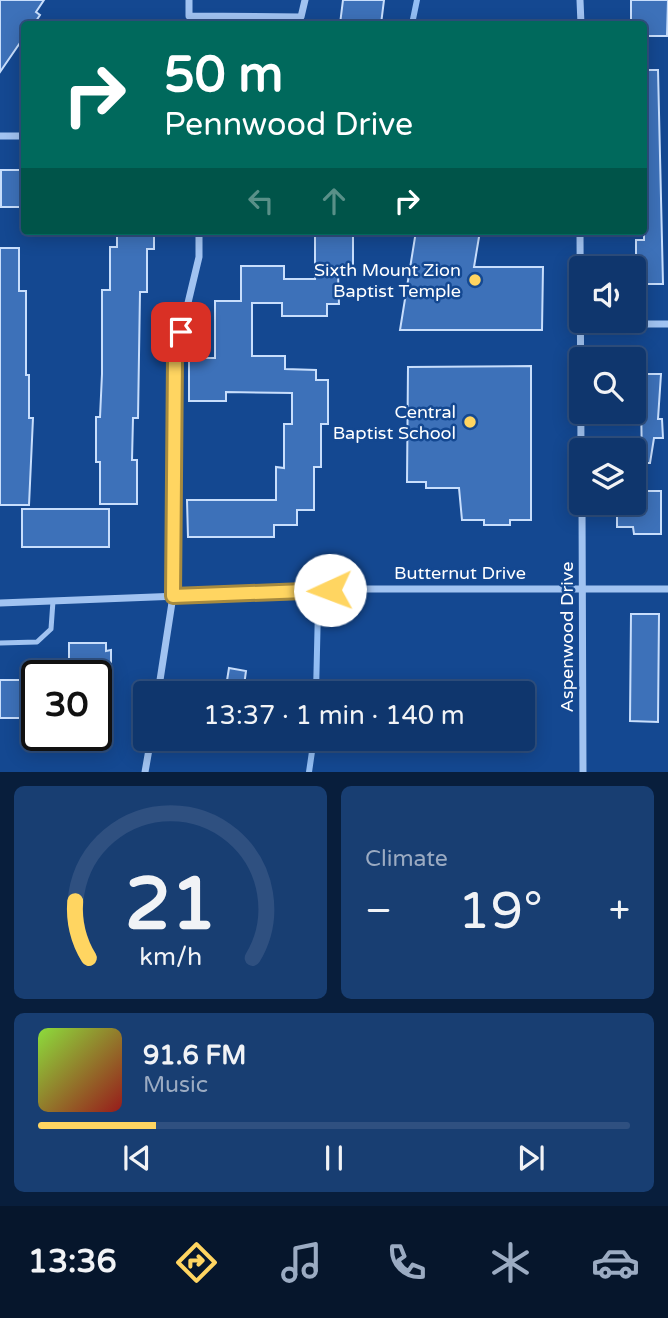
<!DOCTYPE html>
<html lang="en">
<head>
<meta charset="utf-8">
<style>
	:root { --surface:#0f366d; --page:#183e72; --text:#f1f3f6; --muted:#9babc2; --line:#2f5080; --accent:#ffd561 }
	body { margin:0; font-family:"Varela Round",sans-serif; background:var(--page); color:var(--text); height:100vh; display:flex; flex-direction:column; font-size:26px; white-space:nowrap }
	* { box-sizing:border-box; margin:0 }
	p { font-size:23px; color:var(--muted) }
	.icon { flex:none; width:38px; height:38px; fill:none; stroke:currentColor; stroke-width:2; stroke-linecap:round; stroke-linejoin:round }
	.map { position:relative; height:772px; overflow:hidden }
	.drawer { display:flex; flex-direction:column; gap:14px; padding:14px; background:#081e3c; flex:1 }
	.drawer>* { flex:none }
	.hud { position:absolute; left:21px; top:21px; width:626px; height:214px; border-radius:7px; box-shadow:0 4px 18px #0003,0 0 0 2px var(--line); background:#00695c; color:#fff; overflow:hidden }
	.buttons { position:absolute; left:569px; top:256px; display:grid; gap:14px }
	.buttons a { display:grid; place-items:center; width:77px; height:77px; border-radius:7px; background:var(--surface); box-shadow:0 4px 18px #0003,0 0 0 2px var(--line); font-size:35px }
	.speed { position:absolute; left:21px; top:660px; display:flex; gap:14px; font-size:35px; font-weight:700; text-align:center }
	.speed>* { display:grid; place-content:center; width:91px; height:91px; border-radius:50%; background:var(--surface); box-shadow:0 4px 18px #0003,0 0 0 2px var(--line); line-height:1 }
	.speed .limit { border:4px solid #111; border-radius:10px; background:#fff; color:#111 }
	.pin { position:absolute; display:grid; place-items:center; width:60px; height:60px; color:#fff; margin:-30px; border-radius:14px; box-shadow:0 4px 10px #0006 }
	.me { position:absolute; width:77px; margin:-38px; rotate:268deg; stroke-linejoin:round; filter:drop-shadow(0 0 5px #0008) }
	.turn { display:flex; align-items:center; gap:24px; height:147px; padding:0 28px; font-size:32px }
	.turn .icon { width:91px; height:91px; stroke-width:2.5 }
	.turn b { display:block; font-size:49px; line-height:60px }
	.lanes { display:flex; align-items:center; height:66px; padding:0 28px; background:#0003; justify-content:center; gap:35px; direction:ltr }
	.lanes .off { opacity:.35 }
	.big { font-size:52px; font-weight:600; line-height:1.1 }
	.drawer .widget { flex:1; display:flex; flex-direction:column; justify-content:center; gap:10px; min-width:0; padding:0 24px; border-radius:10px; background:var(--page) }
	.drawer .dial { align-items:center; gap:0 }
	.dial svg { height:182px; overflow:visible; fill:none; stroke:var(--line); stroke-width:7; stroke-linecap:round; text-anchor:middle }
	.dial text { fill:var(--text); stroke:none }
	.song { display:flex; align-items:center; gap:21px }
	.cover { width:84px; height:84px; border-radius:10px; background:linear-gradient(135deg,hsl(90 70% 55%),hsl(0 70% 35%)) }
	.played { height:7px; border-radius:4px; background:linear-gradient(90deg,var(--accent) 20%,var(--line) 20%) }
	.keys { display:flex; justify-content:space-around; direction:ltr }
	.heat { display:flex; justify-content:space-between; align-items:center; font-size:38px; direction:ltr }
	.drawer .tiles { flex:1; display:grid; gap:14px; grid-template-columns:1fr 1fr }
	.widget:last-child { grid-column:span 2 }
	.trip { position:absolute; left:133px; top:681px; width:402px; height:70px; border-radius:7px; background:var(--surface); box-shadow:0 4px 18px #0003,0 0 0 2px var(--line); font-weight:600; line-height:70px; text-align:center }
	.dock { display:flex; height:112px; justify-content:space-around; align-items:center; background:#06162c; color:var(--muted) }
	.dock .icon { width:49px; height:49px }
	.dock .on { color:var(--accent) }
	.dock b { font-size:32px; color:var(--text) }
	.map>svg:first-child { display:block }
</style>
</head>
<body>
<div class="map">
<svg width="668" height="772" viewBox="0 0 668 772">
	<rect width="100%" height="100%" fill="#144891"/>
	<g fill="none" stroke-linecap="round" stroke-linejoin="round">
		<path stroke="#93bef4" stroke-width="6" d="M 412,24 L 417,0
			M 316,693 L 318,608
			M 309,772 L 314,738"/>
	</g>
	<path fill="#3d71b9" stroke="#c8defc" stroke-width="2" d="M 0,0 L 44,0 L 36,12 L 40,15 L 34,24 L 24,24 L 24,37 L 0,72 Z
		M 343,0 L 384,0 L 381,24 L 340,24 Z
		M 631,0 L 668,0 L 667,36 L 644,36 L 644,24 L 631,24 Z
		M 644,70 L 658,70 L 663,284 L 636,284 L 636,240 L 644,240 Z
		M 1,170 L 24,170 L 24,207 L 1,207 Z
		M 117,231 L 154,231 L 154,249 L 147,249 L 147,292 L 140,292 L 138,418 L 133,418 L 132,460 L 137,460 L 137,504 L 100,504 L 100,462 L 96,462 L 96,417 L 100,417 L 102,374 L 102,290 L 110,290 L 110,247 L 117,247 Z
		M 315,231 L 353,231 L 353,273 L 338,273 L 339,304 L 327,304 L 327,316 L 282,316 L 282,303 L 252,303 L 252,356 L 285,356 L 285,369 L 316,370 L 316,380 L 328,380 L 328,424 L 321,424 L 321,467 L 314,467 L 314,510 L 297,510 L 297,525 L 274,525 L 274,537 L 188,537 L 187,500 L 276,500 L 276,467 L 284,468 L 284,424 L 292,424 L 292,393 L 226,392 L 226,401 L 189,401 L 189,358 L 215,358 L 215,301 L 241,301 L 241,266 L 284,266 L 284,279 L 315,279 Z
		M 416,231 L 480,231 L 474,267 L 543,267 L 542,330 L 400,330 Z
		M 0,248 L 19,248 L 19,291 L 26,291 L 26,375 L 29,375 L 29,418 L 33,418 L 29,505 L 0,505 Z
		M 531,366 L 531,520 L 510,520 L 510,525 L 484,525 L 484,520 L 462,520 L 459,488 L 426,488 L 426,482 L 407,482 L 408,367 Z
		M 634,374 L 661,374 L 658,419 L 662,419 L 663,438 L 654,438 L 650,463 L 642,463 L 641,402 L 634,402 Z
		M 634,491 L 661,491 L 661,534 L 634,534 L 633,527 L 617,527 L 617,502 L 634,502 Z
		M 22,509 L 109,509 L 109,547 L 22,547 Z
		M 631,614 L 659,614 L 658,722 L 630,721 Z
		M 69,643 L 106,643 L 106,651 L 111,650 L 111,676 L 69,676 Z
		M 229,668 L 246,671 L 243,693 L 225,693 Z
		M 0,680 L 37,680 L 37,718 L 0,718 Z"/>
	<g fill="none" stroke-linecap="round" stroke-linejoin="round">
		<path stroke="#a1c3f1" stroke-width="5" d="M 0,643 L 37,642 L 51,629 L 53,601"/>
		<path stroke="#a1c3f1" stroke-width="7" d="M 189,0 L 189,16 L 301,17 L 305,0
			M 580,0 L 581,24
			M 0,136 L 24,136
			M 580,231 L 581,450
			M 580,324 L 668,324
			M 582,502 L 583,772
			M 0,603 L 355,589 L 668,589
			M 158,693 L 173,596 L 175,357 L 199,257 L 199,231
			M 145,772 L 151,738"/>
	</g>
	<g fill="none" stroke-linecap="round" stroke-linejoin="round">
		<defs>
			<path id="route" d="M 181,332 L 175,358 L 173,596 L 330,590"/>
		</defs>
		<use href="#route" stroke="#a68a3f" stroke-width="18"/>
		<use href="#route" stroke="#ffd561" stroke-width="12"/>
	</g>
	<g fill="#ffd561" stroke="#144891" stroke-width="2.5">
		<circle cx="475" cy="280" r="7"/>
		<circle cx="470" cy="422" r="7"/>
	</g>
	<g text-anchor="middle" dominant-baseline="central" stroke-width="5" stroke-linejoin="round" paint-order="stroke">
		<g font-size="18" fill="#fff" stroke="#144891" text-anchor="end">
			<text x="461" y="270">Sixth Mount Zion<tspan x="461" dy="21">Baptist Temple</tspan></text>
			<text x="456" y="412">Central<tspan x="456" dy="21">Baptist School</tspan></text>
		</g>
		<g font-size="18" fill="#fff" stroke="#144891">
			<text x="460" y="573">Butternut Drive</text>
			<text transform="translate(567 637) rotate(-90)">Aspenwood Drive</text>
		</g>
	</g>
</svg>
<div class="buttons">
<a><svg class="icon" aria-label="sound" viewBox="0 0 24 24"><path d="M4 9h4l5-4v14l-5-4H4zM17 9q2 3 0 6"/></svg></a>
<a><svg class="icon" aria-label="search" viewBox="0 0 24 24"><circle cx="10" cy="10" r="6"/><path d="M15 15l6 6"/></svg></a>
<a><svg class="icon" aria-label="layers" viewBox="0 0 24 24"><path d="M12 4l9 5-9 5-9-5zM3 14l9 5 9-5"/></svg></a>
</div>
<div class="speed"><div class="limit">30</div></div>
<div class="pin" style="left:181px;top:332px;background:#d93025"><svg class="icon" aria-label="arrive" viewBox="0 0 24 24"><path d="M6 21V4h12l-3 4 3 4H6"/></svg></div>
<svg class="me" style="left:330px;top:590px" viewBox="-20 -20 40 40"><circle r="19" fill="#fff"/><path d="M0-13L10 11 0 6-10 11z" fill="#ffd561"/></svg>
<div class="trip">13:37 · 1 min · 140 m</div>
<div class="hud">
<div class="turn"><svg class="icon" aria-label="right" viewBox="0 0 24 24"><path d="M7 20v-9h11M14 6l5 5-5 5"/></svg><div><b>50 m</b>Pennwood Drive</div></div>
<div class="lanes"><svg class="icon off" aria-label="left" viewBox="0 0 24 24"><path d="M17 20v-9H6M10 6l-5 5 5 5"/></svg><svg class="icon off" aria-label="ahead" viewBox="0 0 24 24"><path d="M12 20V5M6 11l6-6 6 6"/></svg><svg class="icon" aria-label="right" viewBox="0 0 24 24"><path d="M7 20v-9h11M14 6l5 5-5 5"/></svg></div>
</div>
</div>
<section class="drawer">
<div class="tiles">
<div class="widget dial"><svg viewBox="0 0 100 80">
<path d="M14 69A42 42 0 1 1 86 69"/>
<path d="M14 69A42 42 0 0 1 8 44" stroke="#ffd561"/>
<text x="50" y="56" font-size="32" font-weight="700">21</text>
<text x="50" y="72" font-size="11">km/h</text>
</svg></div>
<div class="widget"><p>Climate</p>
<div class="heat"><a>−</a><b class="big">19°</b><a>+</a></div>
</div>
<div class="widget">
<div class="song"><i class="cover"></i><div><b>91.6 FM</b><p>Music</p></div></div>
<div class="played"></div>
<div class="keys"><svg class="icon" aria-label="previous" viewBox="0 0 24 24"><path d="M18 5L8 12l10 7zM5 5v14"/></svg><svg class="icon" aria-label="pause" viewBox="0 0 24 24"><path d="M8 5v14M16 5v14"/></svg><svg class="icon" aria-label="next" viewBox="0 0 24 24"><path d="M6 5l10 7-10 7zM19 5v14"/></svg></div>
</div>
</div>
</section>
<nav class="dock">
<b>13:36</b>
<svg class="icon on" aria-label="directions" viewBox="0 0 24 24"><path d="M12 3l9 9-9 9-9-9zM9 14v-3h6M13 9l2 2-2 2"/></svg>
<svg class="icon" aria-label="music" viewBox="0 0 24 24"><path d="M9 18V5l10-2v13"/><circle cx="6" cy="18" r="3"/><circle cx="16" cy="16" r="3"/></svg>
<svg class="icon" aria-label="phone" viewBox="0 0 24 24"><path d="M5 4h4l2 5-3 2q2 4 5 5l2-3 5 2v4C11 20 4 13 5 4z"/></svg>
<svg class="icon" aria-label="climate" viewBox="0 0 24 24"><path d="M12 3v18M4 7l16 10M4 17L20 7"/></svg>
<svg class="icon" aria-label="car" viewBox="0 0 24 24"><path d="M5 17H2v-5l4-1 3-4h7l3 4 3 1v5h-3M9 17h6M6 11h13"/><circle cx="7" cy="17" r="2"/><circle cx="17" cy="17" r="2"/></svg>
</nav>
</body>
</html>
